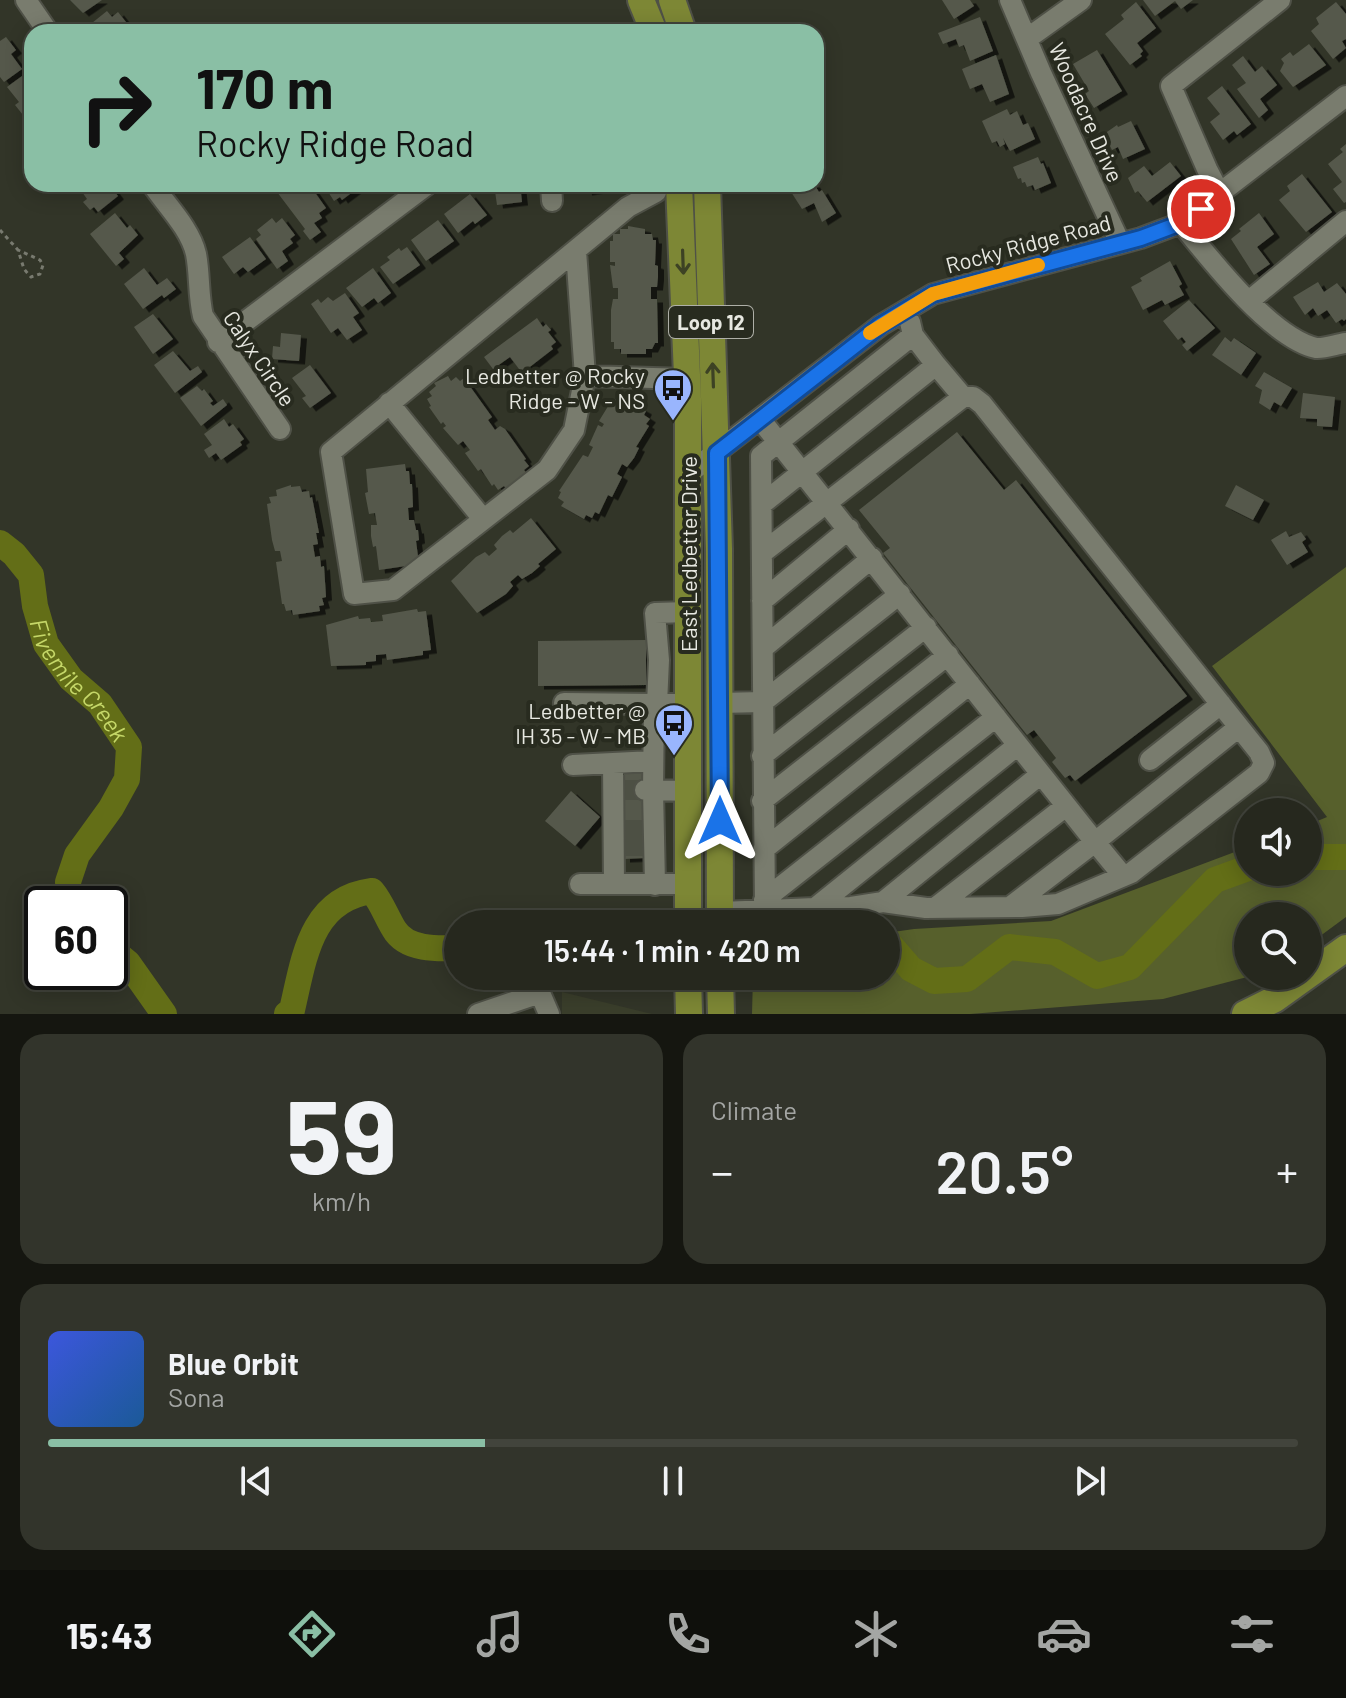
<!DOCTYPE html>
<html lang="en">
<head>
<meta charset="utf-8">
<style>
	:root { --surface:#26281e; --page:#32342b; --text:#f1f3f6; --muted:#a4a6a4; --line:#42443c; --accent:#8abfa5 }
	body { margin:0; font-family:Barlow,sans-serif; background:var(--page); color:var(--text); height:100vh; display:flex; flex-direction:column; font-size:30px; white-space:nowrap }
	* { box-sizing:border-box; margin:0 }
	p { font-size:26px; color:var(--muted) }
	.icon { flex:none; width:44px; height:44px; fill:none; stroke:currentColor; stroke-width:2; stroke-linecap:round; stroke-linejoin:round }
	.map { position:relative; height:1014px; overflow:hidden }
	.panel { display:flex; flex-direction:column; gap:20px; padding:20px; background:#151610; flex:1 }
	.panel>* { flex:none }
	.banner { position:absolute; left:24px; top:24px; width:800px; height:168px; border-radius:24px; box-shadow:0 4px 20px #0003,0 0 0 2px var(--line); background:#8abfa5; color:#111; overflow:hidden }
	.controls { position:absolute; left:1234px; top:798px; display:grid; gap:16px }
	.controls a { display:grid; place-items:center; width:88px; height:88px; border-radius:50%; background:var(--surface); box-shadow:0 4px 20px #0003,0 0 0 2px var(--line); font-size:40px }
	.speed { position:absolute; left:24px; top:886px; display:flex; gap:16px; font-size:40px; font-weight:700; text-align:center }
	.speed>* { display:grid; place-content:center; width:104px; height:104px; border-radius:50%; background:var(--surface); box-shadow:0 4px 20px #0003,0 0 0 2px var(--line); line-height:1 }
	.speed .limit { border:4px solid #111; border-radius:12px; background:#fff; color:#111 }
	.pin { position:absolute; display:grid; place-items:center; width:68px; height:68px; color:#fff; margin:-34px; border:4px solid #fff; border-radius:50%; box-shadow:0 2px 8px #0007 }
	.me { position:absolute; width:88px; margin:-44px; rotate:0deg; stroke-linejoin:round; filter:drop-shadow(0 0 6px #0008) }
	.turn { display:flex; align-items:center; gap:28px; height:168px; padding:0 40px; font-size:36px }
	.turn .icon { width:104px; height:104px; stroke-width:2.5 }
	.turn b { display:block; font-size:56px; line-height:68px }
	.big { font-size:60px; font-weight:600; line-height:1.1 }
	.panel .card { flex:1; display:flex; flex-direction:column; justify-content:center; gap:12px; min-width:0; padding:0 28px; border-radius:24px; background:var(--page) }
	.panel .dial { align-items:center; gap:0 }
	.dial b { font-size:104px; line-height:1 }
	.song { display:flex; align-items:center; gap:24px }
	.cover { width:96px; height:96px; border-radius:12px; background:linear-gradient(135deg,hsl(230 70% 55%),hsl(210 70% 35%)) }
	.played { height:8px; border-radius:4px; background:linear-gradient(90deg,var(--accent) 35%,var(--line) 35%) }
	.keys { display:flex; justify-content:space-around; direction:ltr }
	.heat { display:flex; justify-content:space-between; align-items:center; font-size:44px; direction:ltr }
	.panel .tiles { flex:1; display:grid; gap:20px; grid-template-columns:1fr 1fr }
	.card:last-child { grid-column:span 2 }
	.trip { position:absolute; left:444px; top:910px; width:456px; height:80px; border-radius:40px; background:var(--surface); box-shadow:0 4px 20px #0003,0 0 0 2px var(--line); font-weight:600; line-height:80px; text-align:center }
	.tabs { display:flex; height:128px; justify-content:space-around; align-items:center; background:#0f100c; color:var(--muted) }
	.tabs .icon { width:56px; height:56px }
	.tabs .active { color:var(--accent) }
	.tabs b { font-size:36px; color:var(--text) }
	.map>svg:first-child { display:block }
</style>
</head>
<body>
<div class="map">
<svg width="1346" height="1014" viewBox="0 0 1346 1014">
	<defs>
		<filter id="shadow"><feDropShadow dx="6" dy="3.5" stdDeviation="0" flood-color="#0009"/></filter>
	</defs>
	<rect width="100%" height="100%" fill="#323528"/>
	<path fill="#3a3e2b" d="M 562,992 L 652,1014 L 562,1014 Z"/>
	<path fill="#57602c" d="M 1346,567 L 1346,917 L 1308,945 L 1308,916 L 1248,916 L 1248,976 L 1251,976 L 1163,999 L 970,1014 L 752,1014 L 753,976 L 886,976 L 886,933 L 914,929 L 1051,921 L 1248,847 L 1248,872 L 1308,872 L 1308,825 L 1327,817 L 1212,666 Z"/>
	<g fill="none" stroke-linecap="round" stroke-linejoin="round">
		<g stroke="#636e17" stroke-width="26">
			<path id="s1" d="M 0,543 L 14,554 L 31,575 L 35,606 L 46,644 L 71,679 L 100,704 L 129,747 L 127,779 L 111,808 L 77,855 L 68,882 L 70,904"/>
			<path d="M 1308,857 L 1346,857"/>
			<path d="M 886,947 L 891,946 L 911,969 L 934,981 L 967,979 L 1009,947 L 1055,952 L 1097,976 L 1130,967 L 1215,880 L 1248,868"/>
			<path d="M 110,948 L 128,963 L 164,1014"/>
			<path d="M 287,1014 L 292,1010 C 304,959 310,899 372,891 C 382,903 386,916 394,929 C 406,950 438,949 458,948"/>
		</g>
	</g>
	<path fill="#55584b" filter="url(#shadow)" d="M 70,0 L 102,0 L 83,13 Z
		M 942,0 L 970,0 L 974,6 L 954,19 Z
		M 1143,0 L 1193,0 L 1181,9 L 1175,1 L 1155,16 Z
		M 1136,2 L 1156,28 L 1137,43 L 1143,51 L 1140,54 L 1142,56 L 1130,65 L 1105,34 L 1124,19 L 1121,15 Z
		M 1336,2 L 1346,14 L 1346,39 L 1342,41 L 1346,48 L 1333,59 L 1311,31 L 1319,24 L 1316,18 Z
		M 107,11 L 112,17 L 118,12 L 134,32 L 91,32 L 87,27 Z
		M 980,17 L 993,51 L 970,61 L 964,45 L 959,47 L 956,39 L 943,44 L 938,33 Z
		M 522,22 L 525,32 L 510,32 L 509,27 Z
		M 6,37 L 16,50 L 11,54 L 22,69 L 4,82 L 0,77 L 0,41 Z
		M 1309,44 L 1326,65 L 1293,87 L 1280,71 L 1284,63 L 1281,59 L 1290,52 L 1293,56 Z
		M 1097,50 L 1122,91 L 1094,108 L 1085,94 L 1089,91 L 1073,64 Z
		M 996,55 L 1009,94 L 990,102 L 982,84 L 970,89 L 962,69 Z
		M 1243,56 L 1255,72 L 1262,66 L 1277,85 L 1260,99 L 1268,110 L 1259,118 L 1237,89 L 1246,83 L 1232,65 Z
		M 29,71 L 32,75 L 32,112 L 23,115 L 15,105 L 19,102 L 7,87 Z
		M 1222,86 L 1251,124 L 1237,135 L 1234,131 L 1223,140 L 1210,122 L 1220,114 L 1207,98 Z
		M 1007,109 L 1010,115 L 1017,111 L 1023,125 L 1028,123 L 1035,139 L 1010,151 L 1003,138 L 1005,144 L 1000,147 L 997,141 L 992,143 L 982,121 Z
		M 1131,121 L 1145,149 L 1123,159 L 1118,147 L 1112,150 L 1104,134 L 1117,125 L 1118,127 Z
		M 1346,144 L 1346,202 L 1344,203 L 1333,189 L 1342,182 L 1328,164 L 1343,152 L 1340,149 Z
		M 1038,157 L 1041,164 L 1043,163 L 1051,183 L 1035,190 L 1033,185 L 1027,187 L 1025,182 L 1022,183 L 1021,178 L 1018,179 L 1013,167 Z
		M 1170,162 L 1181,176 L 1147,202 L 1138,191 L 1135,193 L 1128,178 L 1144,166 L 1152,176 Z
		M 1302,174 L 1332,212 L 1306,232 L 1279,200 L 1290,191 L 1287,186 Z
		M 86,184 L 104,184 L 107,187 L 109,184 L 118,196 L 98,212 L 94,207 L 90,210 L 83,202 L 87,199 L 80,189 Z
		M 288,184 L 309,184 L 326,208 L 319,213 L 322,218 L 314,223 L 321,232 L 310,240 L 303,231 L 305,229 L 277,192 Z
		M 323,184 L 355,184 L 358,188 L 342,200 L 340,197 L 334,201 Z
		M 494,184 L 520,184 L 522,202 L 497,205 Z
		M 585,184 L 620,184 L 620,186 L 586,192 Z
		M 786,184 L 814,184 L 819,192 L 822,190 L 836,213 L 822,222 L 814,203 L 802,209 Z
		M 470,194 L 487,215 L 475,224 L 473,221 L 458,233 L 444,214 Z
		M 115,213 L 127,228 L 130,225 L 138,235 L 119,253 L 124,259 L 116,266 L 90,234 Z
		M 1259,213 L 1274,234 L 1257,247 L 1270,264 L 1254,275 L 1231,239 L 1241,231 L 1239,229 Z
		M 272,218 L 276,223 L 282,218 L 295,235 L 290,239 L 293,243 L 282,251 L 288,261 L 277,269 L 256,239 L 261,235 L 257,230 Z
		M 438,220 L 454,241 L 426,261 L 411,240 Z
		M 628,226 L 645,229 L 645,234 L 652,234 L 653,240 L 656,240 L 655,265 L 658,266 L 658,277 L 657,287 L 651,287 L 651,299 L 657,299 L 658,343 L 655,343 L 652,349 L 646,349 L 646,354 L 621,354 L 621,349 L 614,349 L 614,342 L 611,342 L 611,310 L 613,299 L 618,299 L 618,288 L 613,288 L 610,265 L 615,266 L 615,262 L 610,262 L 610,241 L 613,241 L 613,234 L 620,234 L 620,229 L 628,229 Z
		M 250,237 L 266,259 L 248,272 L 243,267 L 234,274 L 222,257 Z
		M 407,247 L 420,265 L 393,284 L 380,267 L 390,260 L 387,257 L 399,248 L 401,251 Z
		M 1170,261 L 1182,284 L 1179,286 L 1184,295 L 1165,305 L 1162,300 L 1143,310 L 1131,287 L 1142,281 L 1140,278 Z
		M 144,268 L 157,285 L 167,278 L 176,289 L 164,298 L 162,295 L 143,309 L 124,284 Z
		M 373,268 L 391,293 L 378,303 L 374,298 L 362,307 L 346,288 Z
		M 1318,282 L 1324,292 L 1337,283 L 1346,294 L 1346,319 L 1344,321 L 1342,319 L 1336,323 L 1327,310 L 1318,316 L 1313,308 L 1305,315 L 1293,297 Z
		M 345,293 L 359,313 L 353,317 L 362,330 L 347,340 L 338,328 L 331,333 L 311,304 L 318,299 L 321,303 L 328,297 L 333,301 Z
		M 1189,300 L 1215,328 L 1187,351 L 1182,345 L 1186,342 L 1182,337 L 1178,340 L 1163,321 Z
		M 153,314 L 173,339 L 153,354 L 134,327 Z
		M 537,318 L 543,327 L 546,324 L 551,330 L 548,332 L 556,342 L 551,346 L 553,349 L 522,373 L 510,357 L 493,369 L 484,357 Z
		M 281,333 L 301,335 L 299,361 L 272,359 L 273,346 L 280,347 Z
		M 1225,337 L 1231,342 L 1234,338 L 1256,353 L 1241,375 L 1212,355 Z
		M 173,351 L 190,371 L 198,366 L 202,372 L 175,393 L 154,365 Z
		M 310,365 L 331,393 L 310,408 L 302,398 L 306,396 L 292,378 Z
		M 1264,372 L 1292,388 L 1281,406 L 1274,402 L 1270,410 L 1259,403 L 1262,390 L 1255,386 Z
		M 448,376 L 451,381 L 456,377 L 460,381 L 464,378 L 492,417 L 488,420 L 495,430 L 500,426 L 505,429 L 526,459 L 524,460 L 529,466 L 524,470 L 528,475 L 507,490 L 504,486 L 498,490 L 494,484 L 492,486 L 481,469 L 478,471 L 465,453 L 470,450 L 463,441 L 458,445 L 443,428 L 446,426 L 443,422 L 441,424 L 429,407 L 431,406 L 427,399 L 432,396 L 429,392 L 436,386 L 434,383 Z
		M 197,386 L 202,391 L 204,389 L 213,401 L 210,403 L 213,406 L 223,399 L 227,405 L 201,426 L 180,398 Z
		M 1303,393 L 1335,397 L 1332,427 L 1317,426 L 1317,419 L 1300,418 Z
		M 623,398 L 646,411 L 644,415 L 650,419 L 646,424 L 649,426 L 636,447 L 639,448 L 634,458 L 627,467 L 622,464 L 617,474 L 622,477 L 612,497 L 608,495 L 599,514 L 595,512 L 592,518 L 586,515 L 584,519 L 561,506 L 564,502 L 558,498 L 561,492 L 559,491 L 583,455 L 588,457 L 593,447 L 589,445 L 598,425 L 602,427 L 604,424 L 599,421 L 610,403 L 612,405 L 615,399 L 621,402 Z
		M 224,419 L 229,427 L 233,424 L 244,439 L 240,442 L 242,445 L 221,460 L 216,453 L 209,458 L 204,450 L 212,445 L 204,434 Z
		M 957,432 L 1004,490 L 1016,480 L 1187,696 L 1075,781 L 1070,775 L 1065,778 L 1052,762 L 1056,758 L 1034,730 L 1027,735 L 883,553 L 890,548 L 859,510 Z
		M 405,464 L 406,471 L 409,471 L 410,484 L 412,484 L 413,507 L 408,508 L 409,520 L 414,520 L 416,530 L 418,530 L 419,540 L 416,541 L 419,564 L 379,570 L 376,546 L 373,547 L 371,536 L 371,525 L 377,525 L 375,513 L 369,514 L 365,493 L 368,492 L 366,469 Z
		M 291,485 L 291,487 L 300,486 L 302,492 L 309,491 L 310,498 L 312,497 L 319,533 L 316,533 L 318,544 L 313,545 L 315,557 L 320,556 L 321,567 L 324,566 L 326,597 L 322,598 L 324,605 L 319,606 L 320,611 L 293,615 L 292,610 L 286,611 L 284,604 L 282,604 L 276,562 L 282,561 L 280,551 L 275,551 L 272,540 L 267,504 L 271,503 L 269,497 L 277,496 L 276,490 Z
		M 1236,485 L 1264,500 L 1253,520 L 1225,506 Z
		M 531,518 L 556,549 L 538,564 L 540,566 L 532,573 L 522,579 L 518,575 L 510,582 L 513,586 L 506,594 L 477,613 L 451,581 L 476,557 L 485,552 L 489,556 L 497,549 L 494,545 L 502,536 L 510,530 L 513,533 Z
		M 1286,531 L 1289,537 L 1301,532 L 1306,539 L 1302,542 L 1308,552 L 1287,565 L 1271,540 Z
		M 417,609 L 418,612 L 426,611 L 431,650 L 423,651 L 423,655 L 387,660 L 386,654 L 376,655 L 376,661 L 366,662 L 366,665 L 331,666 L 326,625 L 358,616 L 359,619 L 370,618 L 371,622 L 383,621 L 382,615 Z
		M 646,640 L 646,685 L 538,686 L 538,641 Z
		M 624,768 L 645,768 L 645,858 L 624,859 Z
		M 571,791 L 600,817 L 575,846 L 545,821 Z"/>
	<g fill="none" stroke-linecap="round" stroke-linejoin="round">
		<path stroke="#4d5044" stroke-width="20" stroke-dasharray="20 10" stroke-linecap="butt" d="M 624,790 L 645,790
			M 624,830 L 645,830
			M 624,846 L 645,846"/>
		<defs>
			<path id="minor" d="M 26,0 L 48,32
				M 1010,0 L 1041,73 L 1120,243
				M 1028,38 L 1081,0
				M 152,184 C 166,205 190,228 196,254 C 200,274 198,295 203,316 L 280,429
				M 551,184 L 552,201
				M 1220,194 L 1207,169 L 1171,86 L 1280,0
				M 1181,223 C 1209,258 1271,338 1316,348 C 1324,349 1337,344 1346,343
				M 576,251 L 585,376 L 574,430 L 547,470 L 393,590 L 354,594 L 331,452 L 628,207 L 656,192
				M 1249,301 L 1346,221
				M 218,342 L 428,184
				M 936,365 L 963,397 L 973,397 L 982,404 L 1239,727 L 1095,842 L 1018,745
				M 585,376 L 687,379
				M 389,403 L 483,519
				M 688,474 L 881,325 L 933,294 L 1141,238 L 1181,223 L 1346,96
				M 762,504 L 936,365 L 913,335 L 910,322
				M 762,553 L 963,397
				M 762,601 L 849,529
				M 763,648 L 872,558
				M 564,703 L 654,704
				M 719,703 L 763,702 L 900,594
				M 657,704 L 659,660 L 655,613 L 688,612
				M 762,756 L 926,627
				M 1150,760 L 1221,704
				M 573,765 L 653,761
				M 645,790 L 653,790 L 654,704 L 688,704
				M 762,801 L 948,655
				M 763,850 L 970,684
				M 580,884 L 614,884 L 613,763
				M 614,884 L 688,884
				M 655,885 L 653,790 L 688,791
				M 764,900 L 996,717
				M 883,902 L 1041,774
				M 1010,907 L 1095,842 L 1123,876
				M 815,908 L 851,907 L 883,902 L 926,908 L 1022,907 L 1058,904 L 1131,873 L 1259,773 L 1264,763 L 1259,752 L 1239,727
				M 935,908 L 1066,806
				M 765,909 L 761,456 L 913,335
				M 720,912 L 815,908 L 1018,745 L 760,419
				M 478,1014 L 540,993 L 549,1014"/>
			<path id="major" d="M 641,0 L 654,32
				M 672,0 L 683,32
				M 679,184 L 688,399 L 688,924
				M 707,184 L 719,549 L 720,924
				M 688,976 L 689,1014
				M 720,976 L 721,1014
				M 1245,1014 L 1275,999 L 1346,948"/>
		</defs>
		<use href="#minor" stroke="#4f5147" stroke-width="24"/>
		<use href="#major" stroke="#4f5147" stroke-width="30"/>
		<path stroke="#787a6f" stroke-width="3" stroke-dasharray="4 4" stroke-linecap="butt" d="M 0,230 L 18,250 L 24,269 L 31,277 L 40,274 L 43,265 L 40,260 L 18,250"/>
		<use href="#minor" stroke="#797c6e" stroke-width="20"/>
		<use href="#major" stroke="#7d8735" stroke-width="26"/>
	</g>
	<defs><path id="oneway-shaft" d="M-6 0H5M1.5-3L5.5 0L1.5 3" fill="none" stroke-width="1.6" stroke-linecap="round" stroke-linejoin="round" transform="scale(2)"/></defs>
	<g stroke="#3d4224">
		<use href="#oneway-shaft" transform="translate(683 262) rotate(88)"/>
		<use href="#oneway-shaft" transform="translate(713 375) rotate(-92)"/>
	</g>
	<g fill="none" stroke-linecap="round" stroke-linejoin="round">
		<defs>
			<path id="route" d="M 720,821 L 717,453 L 881,325 L 933,294 L 1141,238 L 1181,223 L 1201,209"/>
		</defs>
		<use href="#route" stroke="#114b97" stroke-width="20"/>
		<use href="#route" stroke="#1a73e8" stroke-width="14"/>
		<path stroke="#f59e0b" stroke-width="14" d="M 870,333 L 933,294 L 1038,265"/>
	</g>
	<defs>
		<symbol id="bus-pin" viewBox="-11 -11 22 30"><path d="M0 17L-7.5 6A9.5 9.5 0 1 1 7.5 6Z" fill="#99b5fd" stroke="#282b1f"/><path d="M-5-6H5V4H4V6H2V4H-2V6H-4V4H-5ZM-3.5-4V0h7V-4ZM-3.5 1.2v1.5H-2V1.2ZM2 1.2v1.5H3.5V1.2Z" fill="#111"/></symbol>
	</defs>
	<g fill-rule="evenodd">
		<use href="#bus-pin" x="651" y="366" width="44" height="60"/>
		<use href="#bus-pin" x="652" y="701" width="44" height="60"/>
	</g>
	<g text-anchor="middle" dominant-baseline="central" stroke-width="8" stroke-linejoin="round" paint-order="stroke">
		<rect fill="#282b1f" stroke="#aeafa7" stroke-width="2" x="669" y="306" width="84" height="32" rx="6"/>
		<g font-size="20" font-weight="bold" fill="#e7e8e1">
			<text x="711" y="322">Loop 12</text>
		</g>
		<g font-size="22" fill="#e7e8e1" stroke="#282b1f">
			<text transform="translate(1087 112) rotate(66)">Woodacre Drive</text>
			<text transform="translate(1028 243) rotate(-15)">Rocky Ridge Road</text>
			<text transform="translate(260 358) rotate(56)">Calyx Circle</text>
			<text transform="translate(688 554) rotate(-90)">East Ledbetter Drive</text>
		</g>
		<g font-size="22" fill="#e7e8e1" stroke="#282b1f" text-anchor="end">
			<text x="645" y="375">Ledbetter @ Rocky<tspan x="645" dy="25">Ridge - W - NS</tspan></text>
			<text x="646" y="710">Ledbetter @<tspan x="646" dy="25">IH 35 - W - MB</tspan></text>
		</g>
		<g font-size="24" font-style="italic" fill="#c5d768" stroke="#282b1f">
			<text stroke="none"><textPath href="#s1" startOffset="164">Fivemile Creek</textPath></text>
		</g>
	</g>
</svg>
<div class="controls">
<a><svg class="icon" aria-label="sound" viewBox="0 0 24 24"><path d="M4 9h4l5-4v14l-5-4H4zM17 9q2 3 0 6"/></svg></a>
<a><svg class="icon" aria-label="search" viewBox="0 0 24 24"><circle cx="10" cy="10" r="6"/><path d="M15 15l6 6"/></svg></a>
</div>
<div class="speed"><div class="limit">60</div></div>
<div class="pin" style="left:1201px;top:209px;background:#d93025"><svg class="icon" aria-label="arrive" viewBox="0 0 24 24"><path d="M6 21V4h12l-3 4 3 4H6"/></svg></div>
<svg class="me" style="left:720px;top:821px" viewBox="-20 -20 40 40"><path d="M0-17L14 15 0 8-14 15z" fill="#1a73e8" stroke="#fff" stroke-width="4"/></svg>
<div class="trip">15:44 · 1 min · 420 m</div>
<div class="banner">
<div class="turn"><svg class="icon" aria-label="right" viewBox="0 0 24 24"><path d="M7 20v-9h11M14 6l5 5-5 5"/></svg><div><b>170 m</b>Rocky Ridge Road</div></div>
</div>
</div>
<section class="panel">
<div class="tiles">
<div class="card dial"><b>59</b><p>km/h</p></div>
<div class="card"><p>Climate</p>
<div class="heat"><a>−</a><b class="big">20.5°</b><a>+</a></div>
</div>
<div class="card">
<div class="song"><i class="cover"></i><div><b>Blue Orbit</b><p>Sona</p></div></div>
<div class="played"></div>
<div class="keys"><svg class="icon" aria-label="previous" viewBox="0 0 24 24"><path d="M18 5L8 12l10 7zM5 5v14"/></svg><svg class="icon" aria-label="pause" viewBox="0 0 24 24"><path d="M8 5v14M16 5v14"/></svg><svg class="icon" aria-label="next" viewBox="0 0 24 24"><path d="M6 5l10 7-10 7zM19 5v14"/></svg></div>
</div>
</div>
</section>
<nav class="tabs">
<b>15:43</b>
<svg class="icon active" aria-label="directions" viewBox="0 0 24 24"><path d="M12 3l9 9-9 9-9-9zM9 14v-3h6M13 9l2 2-2 2"/></svg>
<svg class="icon" aria-label="music" viewBox="0 0 24 24"><path d="M9 18V5l10-2v13"/><circle cx="6" cy="18" r="3"/><circle cx="16" cy="16" r="3"/></svg>
<svg class="icon" aria-label="phone" viewBox="0 0 24 24"><path d="M5 4h4l2 5-3 2q2 4 5 5l2-3 5 2v4C11 20 4 13 5 4z"/></svg>
<svg class="icon" aria-label="climate" viewBox="0 0 24 24"><path d="M12 3v18M4 7l16 10M4 17L20 7"/></svg>
<svg class="icon" aria-label="car" viewBox="0 0 24 24"><path d="M5 17H2v-5l4-1 3-4h7l3 4 3 1v5h-3M9 17h6M6 11h13"/><circle cx="7" cy="17" r="2"/><circle cx="17" cy="17" r="2"/></svg>
<svg class="icon" aria-label="filters" viewBox="0 0 24 24"><path d="M4 7h16M4 17h16"/><circle cx="9" cy="7" r="2"/><circle cx="15" cy="17" r="2"/></svg>
</nav>
</body>
</html>
